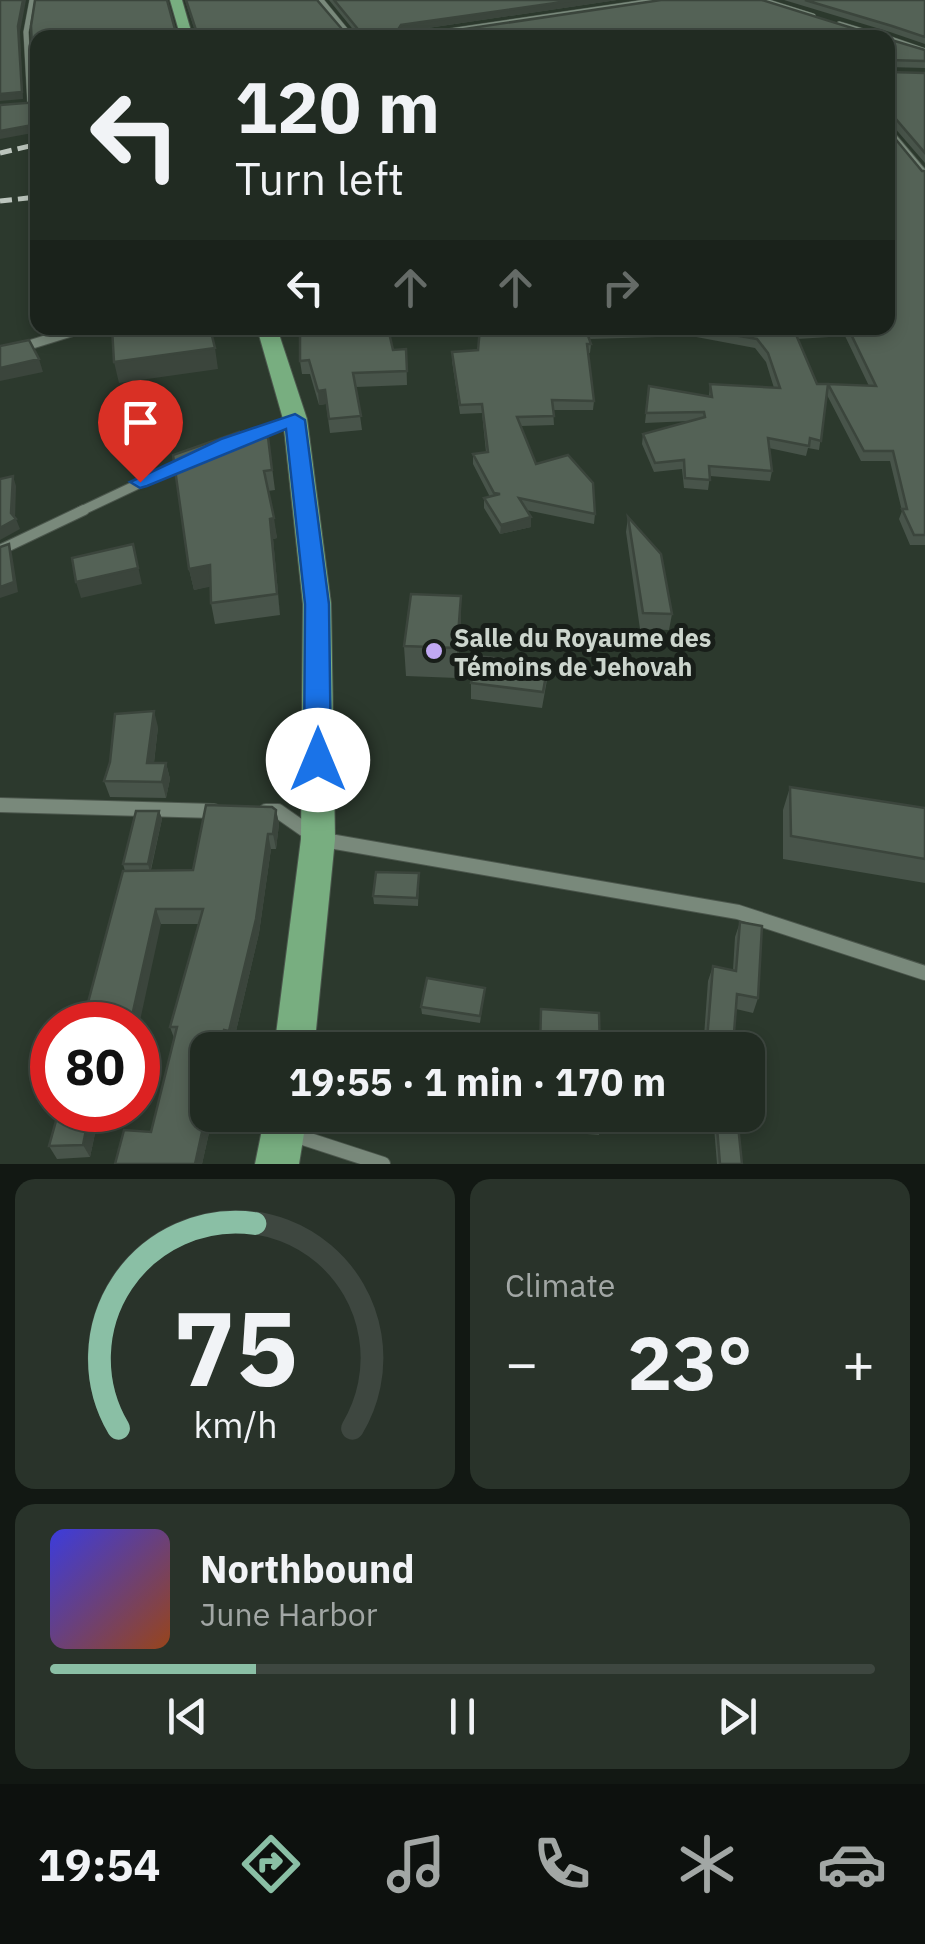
<!DOCTYPE html>
<html lang="en">
<head>
<meta charset="utf-8">
<style>
	:root { --surface:#212b22; --page:#29332a; --text:#f1f3f6; --muted:#a2a7a5; --line:#3e4740; --accent:#8abfa5 }
	body { margin:0; font-family:"IBM Plex Sans",sans-serif; background:var(--page); color:var(--text); height:100vh; display:flex; flex-direction:column; font-size:38px; white-space:nowrap }
	* { box-sizing:border-box; margin:0 }
	p { font-size:32px; color:var(--muted) }
	.icon { flex:none; width:55px; height:55px; fill:none; stroke:currentColor; stroke-width:2; stroke-linecap:round; stroke-linejoin:round }
	.map { position:relative; height:1164px; overflow:hidden }
	.side { display:flex; flex-direction:column; gap:15px; padding:15px; background:#121813; flex:1 }
	.side>* { flex:none }
	.hud { position:absolute; left:30px; top:30px; width:865px; height:305px; border-radius:20px; box-shadow:0 5px 15px #0003,0 0 0 2px var(--line); background:#212b22; color:var(--text); overflow:hidden }
	.speed { position:absolute; left:30px; top:1002px; display:flex; gap:20px; font-size:50px; font-weight:700; text-align:center }
	.speed>* { display:grid; place-content:center; width:130px; height:130px; border-radius:50%; background:var(--surface); box-shadow:0 5px 15px #0003,0 0 0 2px var(--line); line-height:1 }
	.speed .limit { border:15px solid #d22; background:#fff; color:#111 }
	.pin { position:absolute; display:grid; place-items:center; width:85px; height:85px; color:#fff; margin:-102px -42px; border-radius:50% 50% 50% 0; rotate:-45deg; box-shadow:0 0 10px #0007 }
	.pin .icon { rotate:45deg }
	.me { position:absolute; width:110px; margin:-55px; rotate:0deg; stroke-linejoin:round; filter:drop-shadow(0 0 8px #0008) }
	.turn { display:flex; align-items:center; gap:35px; height:210px; padding:0 40px; font-size:45px }
	.turn .icon { width:130px; height:130px; stroke-width:2.5 }
	.turn b { display:block; font-size:70px; line-height:85px }
	.lanes { display:flex; align-items:center; height:95px; padding:0 40px; background:#0003; justify-content:center; gap:50px; direction:ltr }
	.lanes .off { opacity:.35 }
	.big { font-size:75px; font-weight:700; line-height:1.1 }
	.side .card { flex:1; display:flex; flex-direction:column; justify-content:center; gap:15px; min-width:0; padding:0 35px; border-radius:20px; background:var(--page) }
	.side .dial { align-items:center; gap:0 }
	.dial svg { height:260px; overflow:visible; fill:none; stroke:var(--line); stroke-width:7; stroke-linecap:round; text-anchor:middle }
	.dial text { fill:var(--text); stroke:none }
	.song { display:flex; align-items:center; gap:30px }
	.cover { width:120px; height:120px; border-radius:15px; background:linear-gradient(135deg,hsl(240 70% 55%),hsl(20 70% 35%)) }
	.played { height:10px; border-radius:5px; background:linear-gradient(90deg,var(--accent) 25%,var(--line) 25%) }
	.keys { display:flex; justify-content:space-around; direction:ltr }
	.heat { display:flex; justify-content:space-between; align-items:center; font-size:55px; direction:ltr }
	.side .tiles { flex:1; display:grid; gap:15px; grid-template-columns:1fr 1fr }
	.card:last-child { grid-column:span 2 }
	.trip { position:absolute; left:190px; top:1032px; width:575px; height:100px; border-radius:20px; background:var(--surface); box-shadow:0 5px 15px #0003,0 0 0 2px var(--line); font-weight:700; line-height:100px; text-align:center }
	.menu { display:flex; height:160px; justify-content:space-around; align-items:center; background:#0d110e; color:var(--muted) }
	.menu .icon { width:70px; height:70px }
	.menu .selected { color:var(--accent) }
	.menu b { font-size:45px; color:var(--text) }
	.map>svg:first-child { display:block }
</style>
</head>
<body>
<div class="map">
<svg width="925" height="1164" viewBox="0 0 925 1164">
	<rect width="100%" height="100%" fill="#2c392d"/>
	<g fill="none" stroke-linecap="round" stroke-linejoin="round">
		<defs>
			<path id="minor-far4" d="M 321,0 L 352,38
				M 762,0 L 813,16
				M 839,24 L 886,38
				M 402,38 L 659,0
				M 888,38 L 925,51
				M 30,105 L 26,32 L 32,0"/>
			<path id="minor-far3" d="M 888,130 L 925,174"/>
			<path id="minor-far2" d="M 0,354 L 84,328
				M 230,442 L 294,420
				M 79,512 L 187,461"/>
			<path id="minor-far1" d="M 0,550 L 84,510"/>
			<path id="minor" d="M 0,805 L 214,811
				M 266,811 L 278,811 L 318,839 L 738,912 L 925,973
				M 294,1135 L 383,1164"/>
			<path id="trunk" d="M 170,0 L 182,0 L 193,38 L 181,38 Z
				M 257,328 L 277,328 L 307,419 L 331,604 L 335,839 L 314,1050 L 274,1050 L 301,839 L 303,604 L 283,419 Z
				M 265,1115 L 307,1115 L 299,1164 L 255,1164 Z"/>
		</defs>
		<use href="#minor-far4" stroke="#4b564c" stroke-width="6"/>
		<use href="#minor-far3" stroke="#4b564c" stroke-width="8"/>
		<use href="#minor-far2" stroke="#4b564c" stroke-width="11"/>
		<use href="#minor-far1" stroke="#4b564c" stroke-width="12"/>
		<use href="#minor" stroke="#4b564c" stroke-width="16"/>
		<use href="#trunk" stroke="#4b564c" stroke-width="2"/>
		<use href="#minor-far4" stroke="#79897b" stroke-width="5"/>
		<use href="#minor-far3" stroke="#79897b" stroke-width="6"/>
		<use href="#minor-far2" stroke="#79897b" stroke-width="9"/>
		<use href="#minor-far1" stroke="#79897b" stroke-width="10"/>
		<use href="#minor" stroke="#79897b" stroke-width="14"/>
		<use href="#trunk" fill="#78ae80" fill-rule="evenodd"/>
		<path stroke="#bcc5bd" stroke-width="5" stroke-dasharray="12 6" stroke-linecap="butt" d="M 0,153 L 38,144
			M 0,201 L 38,197"/>
	</g>
	<path fill="#48544a" fill-rule="evenodd" d="M 35,0 L 167,0 L 176,33 L 192,35 L 195,31 L 185,0 L 317,0 L 347,35 L 355,37 L 356,33 L 329,0 L 617,0 L 401,32 L 399,35 L 402,38 L 38,38 L 38,98 L 36,98 L 34,91 L 31,26 Z
		M 784,0 L 925,0 L 925,44 L 890,32 Z
		M 888,39 L 925,50 L 925,68 L 888,67 Z
		M 888,71 L 890,72 L 925,73 L 925,163 L 893,126 L 888,126 Z
		M 922,171 L 925,171 L 925,545 L 910,545 L 899,519 L 902,511 L 890,461 L 861,461 L 827,395 L 819,450 L 808,448 L 806,456 L 769,448 L 772,471 L 770,481 L 710,476 L 708,490 L 684,488 L 682,469 L 654,472 L 642,444 L 643,434 L 690,421 L 645,423 L 649,386 L 709,397 L 710,384 L 774,388 L 766,362 L 755,348 L 691,336 L 589,339 L 591,344 L 590,353 L 588,353 L 594,401 L 593,410 L 553,410 L 554,425 L 521,426 L 536,464 L 595,514 L 594,524 L 526,510 L 531,517 L 531,527 L 500,534 L 484,508 L 484,498 L 490,497 L 473,464 L 473,454 L 486,452 L 482,413 L 460,414 L 452,361 L 452,352 L 478,350 L 480,328 L 888,328 ZM 845,336 L 869,386 L 817,384 L 797,339 Z
		M 311,328 L 388,328 L 393,350 L 406,349 L 407,385 L 356,387 L 362,430 L 330,433 L 326,404 L 319,405 L 310,374 L 302,374 L 300,361 L 313,333 Z
		M 268,437 L 275,490 L 268,491 L 277,538 L 273,539 L 280,615 L 215,624 L 211,603 L 210,586 L 194,590 L 189,569 L 241,440 Z
		M 628,517 L 672,614 L 669,630 L 640,629 L 626,532 Z
		M 461,596 L 461,626 L 457,678 L 406,676 L 404,646 Z
		M 547,680 L 542,708 L 471,699 L 471,683 Z
		M 158,727 L 154,763 L 166,763 L 170,779 L 166,798 L 110,797 L 104,781 Z
		M 790,787 L 925,808 L 925,883 L 783,859 L 783,810 Z
		M 276,810 L 279,824 L 276,849 L 271,849 L 259,933 L 233,1044 L 228,1044 L 226,1050 L 208,1050 L 213,1115 L 202,1164 L 115,1164 L 151,1132 L 174,1038 L 170,1027 L 199,924 L 161,924 L 125,871 L 123,864 L 159,811 L 162,819 L 151,870 L 193,870 Z
		M 419,881 L 418,906 L 374,904 L 373,896 Z
		M 740,922 L 758,998 L 753,1013 L 736,1009 L 732,1050 L 703,1050 L 708,981 L 713,966 L 733,970 L 735,937 Z
		M 484,995 L 480,1023 L 422,1014 L 421,1007 Z
		M 59,1110 L 100,1110 L 90,1157 L 57,1159 L 49,1146 Z
		M 538,1115 L 601,1115 L 599,1135 L 538,1130 Z
		M 713,1115 L 737,1115 L 742,1164 L 717,1164 Z"/>
	<path fill="#3b453c" d="M 23,0 L 26,0 L 20,32 L 23,99 L 0,101 L 0,94 L 18,26 Z
		M 576,0 L 617,0 L 401,32 L 398,38 L 396,33 L 401,25 Z
		M 38,124 L 38,132 L 0,139 L 0,131 Z
		M 215,348 L 218,369 L 119,383 L 114,362 Z
		M 39,359 L 43,372 L 0,381 L 0,368 Z
		M 325,390 L 326,404 L 319,405 L 318,391 Z
		M 13,476 L 16,486 L 15,520 L 16,519 L 20,529 L 0,540 L 0,528 L 11,513 Z
		M 531,517 L 531,527 L 500,534 L 501,525 Z
		M 274,518 L 277,538 L 273,539 L 280,615 L 270,519 Z
		M 9,544 L 12,554 L 18,592 L 0,598 L 0,587 Z
		M 133,544 L 142,584 L 81,598 L 76,582 Z
		M 210,565 L 214,586 L 194,590 L 189,569 Z
		M 461,596 L 461,626 L 457,678 L 457,648 Z
		M 154,711 L 158,727 L 152,779 L 147,763 Z
		M 166,763 L 170,779 L 166,798 L 162,782 Z
		M 276,810 L 279,824 L 276,849 L 273,834 Z
		M 159,811 L 162,819 L 150,872 L 148,864 Z
		M 268,834 L 271,849 L 259,933 L 233,1044 L 229,1031 Z
		M 156,909 L 161,924 L 138,1030 L 138,1025 L 130,1025 Z
		M 224,1030 L 228,1044 L 226,1050 L 219,1050 Z
		M 208,1105 L 208,1115 L 213,1115 L 202,1164 L 195,1164 Z
		M 90,1110 L 100,1110 L 90,1157 L 83,1145 Z"/>
	<path fill="#546256" stroke="#3b453c" stroke-width="2.5" d="M 0,0 L 23,0 L 18,26 L 22,92 L 0,94 Z
		M 35,0 L 167,0 L 176,33 L 192,35 L 196,30 L 186,0 L 317,0 L 347,35 L 355,37 L 357,28 L 334,0 L 576,0 L 401,25 L 396,33 L 402,38 L 38,38 L 38,92 L 34,91 L 31,26 Z
		M 661,0 L 762,0 L 884,38 L 404,38 Z
		M 805,0 L 925,0 L 925,37 L 892,26 Z
		M 888,39 L 925,50 L 925,61 L 889,60 L 888,62 Z
		M 888,71 L 890,72 L 925,73 L 925,153 L 895,118 L 888,118 Z
		M 38,102 L 38,124 L 0,131 L 0,105 Z
		M 888,130 L 922,171 L 925,171 L 925,535 L 914,535 L 902,509 L 907,509 L 893,451 L 864,451 L 828,384 L 876,386 L 848,328 L 888,328 Z
		M 112,328 L 210,328 L 215,348 L 114,362 Z
		M 314,328 L 388,328 L 393,350 L 406,349 L 407,371 L 353,373 L 361,416 L 329,419 L 325,390 L 318,391 L 309,360 L 300,361 L 300,333 L 316,332 Z
		M 480,328 L 838,328 L 794,330 L 817,384 L 828,384 L 821,441 L 810,438 L 809,446 L 768,438 L 772,471 L 709,466 L 710,480 L 685,478 L 684,460 L 655,463 L 643,434 L 705,417 L 704,412 L 646,413 L 649,386 L 712,397 L 710,384 L 780,388 L 768,353 L 757,339 L 693,328 L 586,330 L 591,344 L 587,344 L 594,401 L 552,400 L 554,416 L 517,417 L 536,464 L 568,455 L 593,483 L 595,514 L 519,498 L 531,517 L 501,525 L 484,498 L 500,494 L 494,493 L 473,454 L 488,452 L 482,404 L 460,405 L 452,352 L 478,350 Z
		M 29,340 L 39,359 L 0,368 L 0,346 Z
		M 239,432 L 241,440 L 268,437 L 272,470 L 264,471 L 274,518 L 270,519 L 277,594 L 211,603 L 210,565 L 189,569 L 173,455 Z
		M 13,476 L 11,513 L 16,519 L 0,528 L 0,479 Z
		M 628,517 L 661,554 L 672,614 L 643,613 Z
		M 9,544 L 14,582 L 0,587 L 0,547 Z
		M 133,544 L 138,568 L 76,582 L 72,558 Z
		M 411,594 L 461,596 L 457,648 L 404,646 Z
		M 477,656 L 548,664 L 543,692 L 471,683 Z
		M 154,711 L 147,763 L 166,763 L 162,782 L 104,781 L 110,762 L 115,714 Z
		M 790,787 L 925,808 L 925,859 L 791,836 Z
		M 206,805 L 272,807 L 276,810 L 273,834 L 268,834 L 256,919 L 229,1031 L 224,1030 L 219,1050 L 208,1050 L 208,1105 L 195,1164 L 115,1164 L 124,1130 L 151,1132 L 177,1027 L 170,1027 L 203,909 L 156,909 L 130,1025 L 82,1025 L 123,871 L 193,870 Z
		M 136,811 L 159,811 L 148,864 L 123,864 Z
		M 376,872 L 419,873 L 417,898 L 373,896 Z
		M 740,922 L 762,926 L 758,998 L 737,994 L 733,1046 L 707,1040 L 713,966 L 736,971 Z
		M 427,978 L 485,988 L 480,1016 L 421,1007 Z
		M 541,1009 L 599,1013 L 600,1050 L 540,1050 Z
		M 59,1110 L 90,1110 L 83,1145 L 49,1146 Z
		M 539,1115 L 601,1115 L 602,1121 L 539,1116 Z
		M 716,1115 L 737,1115 L 742,1164 L 720,1164 Z"/>
	<path fill="#1a73e8" stroke="#114b97" stroke-width="2.5" d="M 295,414 L 305,420 L 329,604 L 331,760 L 327,768 L 318,771 L 308,768 L 304,760 L 305,604 L 286,429 L 147,486 L 140,488 L 130,482 L 221,439 Z"/>
	<circle fill="#c0a8f3" stroke="#181e19" stroke-width="4" cx="434" cy="651" r="10"/>
	<g text-anchor="middle" dominant-baseline="central" stroke-width="10" stroke-linejoin="round" paint-order="stroke">
		<g font-size="25" font-weight="bold" fill="#ccd5cd" stroke="#181e19" text-anchor="start">
			<text x="454" y="637">Salle du Royaume des<tspan x="454" dy="29">Témoins de Jehovah</tspan></text>
		</g>
	</g>
</svg>
<div class="speed"><div class="limit">80</div></div>
<div class="pin" style="left:140px;top:482px;background:#d93025"><svg class="icon" aria-label="arrive" viewBox="0 0 24 24"><path d="M6 21V4h12l-3 4 3 4H6"/></svg></div>
<svg class="me" style="left:318px;top:760px" viewBox="-20 -20 40 40"><circle r="19" fill="#fff"/><path d="M0-13L10 11 0 6-10 11z" fill="#1a73e8"/></svg>
<div class="trip">19:55 · 1 min · 170 m</div>
<div class="hud">
<div class="turn"><svg class="icon" aria-label="left" viewBox="0 0 24 24"><path d="M17 20v-9H6M10 6l-5 5 5 5"/></svg><div><b>120 m</b>Turn left</div></div>
<div class="lanes"><svg class="icon" aria-label="left" viewBox="0 0 24 24"><path d="M17 20v-9H6M10 6l-5 5 5 5"/></svg><svg class="icon off" aria-label="ahead" viewBox="0 0 24 24"><path d="M12 20V5M6 11l6-6 6 6"/></svg><svg class="icon off" aria-label="ahead" viewBox="0 0 24 24"><path d="M12 20V5M6 11l6-6 6 6"/></svg><svg class="icon off" aria-label="right" viewBox="0 0 24 24"><path d="M7 20v-9h11M14 6l5 5-5 5"/></svg></div>
</div>
</div>
<section class="side">
<div class="tiles">
<div class="card dial"><svg viewBox="0 0 100 80">
<path d="M14 69A42 42 0 1 1 86 69"/>
<path d="M14 69A42 42 0 0 1 56 6" stroke="#8abfa5"/>
<text x="50" y="56" font-size="32" font-weight="700">75</text>
<text x="50" y="72" font-size="11">km/h</text>
</svg></div>
<div class="card"><p>Climate</p>
<div class="heat"><a>−</a><b class="big">23°</b><a>+</a></div>
</div>
<div class="card">
<div class="song"><i class="cover"></i><div><b>Northbound</b><p>June Harbor</p></div></div>
<div class="played"></div>
<div class="keys"><svg class="icon" aria-label="previous" viewBox="0 0 24 24"><path d="M18 5L8 12l10 7zM5 5v14"/></svg><svg class="icon" aria-label="pause" viewBox="0 0 24 24"><path d="M8 5v14M16 5v14"/></svg><svg class="icon" aria-label="next" viewBox="0 0 24 24"><path d="M6 5l10 7-10 7zM19 5v14"/></svg></div>
</div>
</div>
</section>
<nav class="menu">
<b>19:54</b>
<svg class="icon selected" aria-label="directions" viewBox="0 0 24 24"><path d="M12 3l9 9-9 9-9-9zM9 14v-3h6M13 9l2 2-2 2"/></svg>
<svg class="icon" aria-label="music" viewBox="0 0 24 24"><path d="M9 18V5l10-2v13"/><circle cx="6" cy="18" r="3"/><circle cx="16" cy="16" r="3"/></svg>
<svg class="icon" aria-label="phone" viewBox="0 0 24 24"><path d="M5 4h4l2 5-3 2q2 4 5 5l2-3 5 2v4C11 20 4 13 5 4z"/></svg>
<svg class="icon" aria-label="climate" viewBox="0 0 24 24"><path d="M12 3v18M4 7l16 10M4 17L20 7"/></svg>
<svg class="icon" aria-label="car" viewBox="0 0 24 24"><path d="M5 17H2v-5l4-1 3-4h7l3 4 3 1v5h-3M9 17h6M6 11h13"/><circle cx="7" cy="17" r="2"/><circle cx="17" cy="17" r="2"/></svg>
</nav>
</body>
</html>
